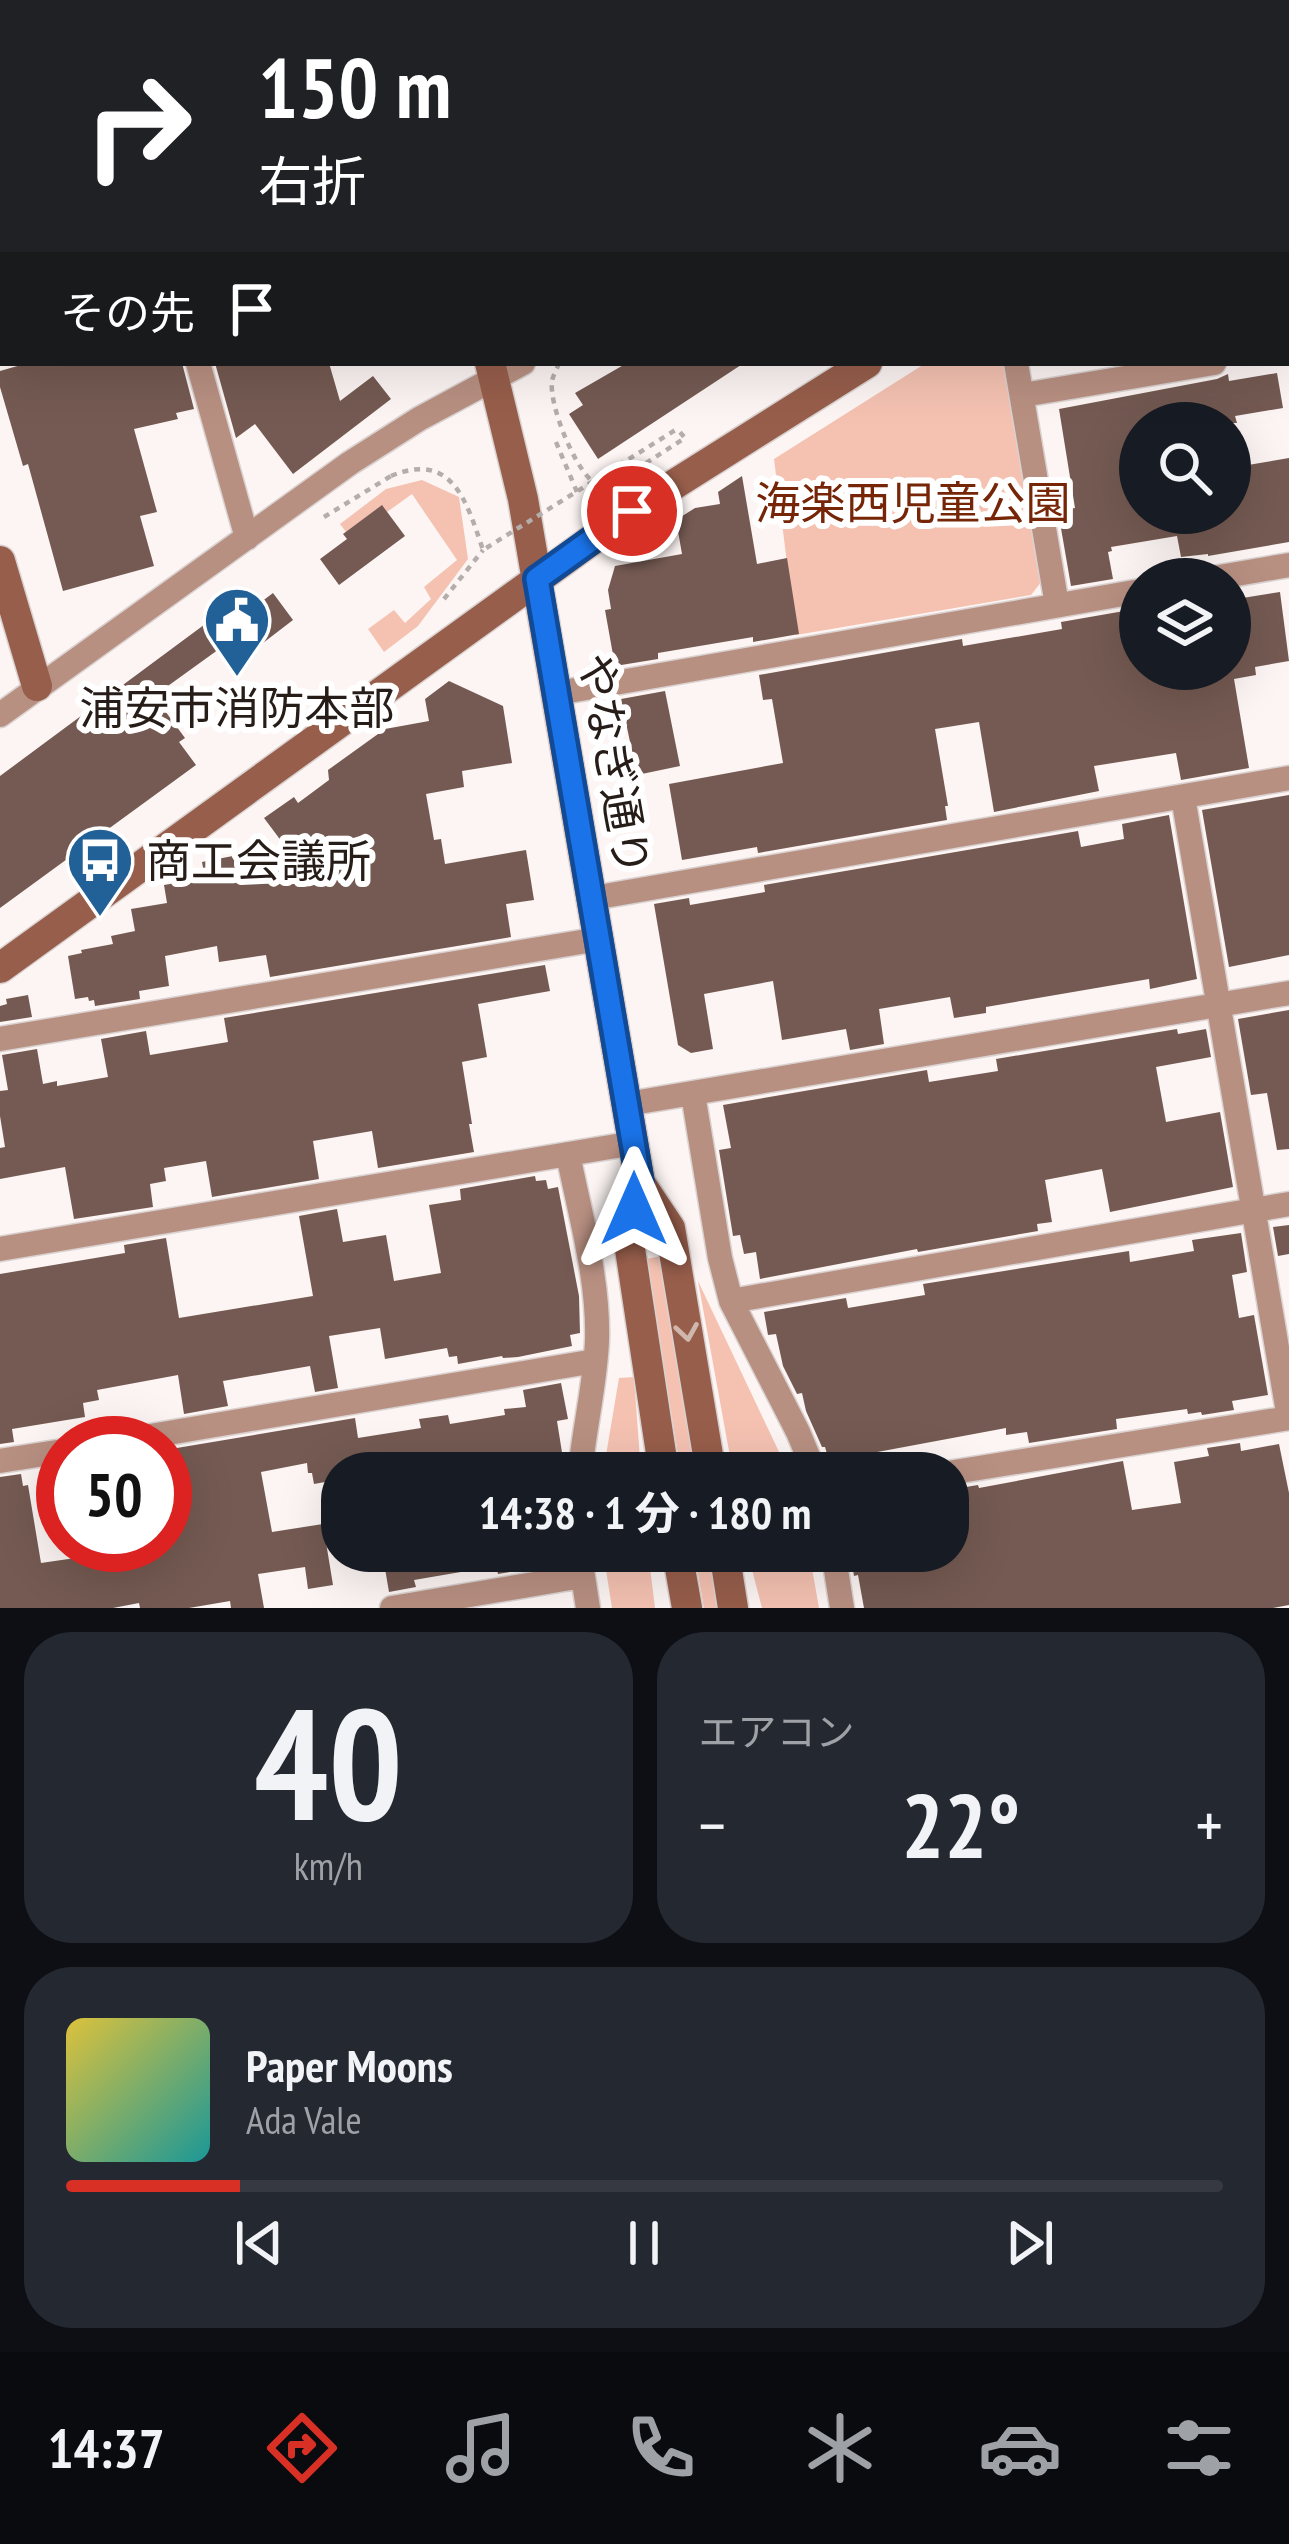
<!DOCTYPE html>
<html lang="ja">
<head>
<meta charset="utf-8">
<style>
	:root { --surface:#171b24; --page:#242831; --text:#f1f3f6; --muted:#9ea1a6; --line:#363941; --accent:#d93025 }
	body { margin:0; font-family:"PT Sans Narrow","Noto Sans JP",sans-serif; background:var(--page); color:var(--text); height:100vh; display:flex; flex-direction:column; font-size:45px; white-space:nowrap }
	* { box-sizing:border-box; margin:0 }
	p { font-size:39px; color:var(--muted) }
	.icon { flex:none; width:66px; height:66px; fill:none; stroke:currentColor; stroke-width:2; stroke-linecap:round; stroke-linejoin:round }
	.map { position:relative; height:1608px; overflow:hidden }
	.details { display:flex; flex-direction:column; gap:24px; padding:24px; background:#0d0f14; flex:1 }
	.details>* { flex:none }
	.top-card { position:absolute; left:0px; top:0px; width:1290px; height:366px; box-shadow:0 12px 48px #0002; background:#202124; color:#fff; overflow:hidden }
	.controls { position:absolute; left:1119px; top:402px; display:grid; gap:24px }
	.controls a { display:grid; place-items:center; width:132px; height:132px; border-radius:50%; background:var(--surface); box-shadow:0 12px 48px #0002; font-size:60px }
	.speed { position:absolute; left:36px; top:1416px; display:flex; gap:24px; font-size:60px; font-weight:700; text-align:center }
	.speed>* { display:grid; place-content:center; width:156px; height:156px; border-radius:50%; background:var(--surface); box-shadow:0 12px 48px #0002; line-height:1 }
	.speed .limit { border:18px solid #d22; background:#fff; color:#111 }
	.pin { position:absolute; display:grid; place-items:center; width:102px; height:102px; color:#fff; margin:-51px; border:6px solid #fff; border-radius:50%; box-shadow:0 3px 12px #0007 }
	.me { position:absolute; width:132px; margin:-66px; rotate:0deg; stroke-linejoin:round; filter:drop-shadow(0 0 9px #0008) }
	.turn { display:flex; align-items:center; gap:42px; height:252px; padding:0 60px; font-size:54px }
	.turn .icon { width:156px; height:156px; stroke-width:2.5 }
	.turn b { display:block; font-size:84px; line-height:102px }
	.then { display:flex; align-items:center; height:114px; padding:0 60px; background:#0003; gap:24px; font-size:45px }
	.big { font-size:90px; font-weight:700; line-height:1.1 }
	.details .tile { flex:1; display:flex; flex-direction:column; justify-content:center; gap:18px; min-width:0; padding:0 42px; border-radius:48px; background:var(--page) }
	.details .dial { align-items:center; gap:0 }
	.dial b { font-size:156px; line-height:1 }
	.song { display:flex; align-items:center; gap:36px }
	.cover { width:144px; height:144px; border-radius:18px; background:linear-gradient(135deg,hsl(50 70% 55%),hsl(180 70% 35%)) }
	.played { height:12px; border-radius:6px; background:linear-gradient(90deg,var(--accent) 15%,var(--line) 15%) }
	.keys { display:flex; justify-content:space-around; direction:ltr }
	.heat { display:flex; justify-content:space-between; align-items:center; font-size:66px; direction:ltr }
	.details .tiles { flex:1; display:grid; gap:24px; grid-template-columns:1fr 1fr }
	.tile:last-child { grid-column:span 2 }
	.trip { position:absolute; left:321px; top:1452px; width:648px; height:120px; border-radius:48px; background:var(--surface); box-shadow:0 12px 48px #0002; font-weight:700; line-height:120px; text-align:center }
	.tabs { display:flex; height:192px; justify-content:space-around; align-items:center; background:#090b0e; color:var(--muted) }
	.tabs .icon { width:84px; height:84px }
	.tabs .current { color:var(--accent) }
	.tabs b { font-size:54px; color:var(--text) }
	.map>svg:first-child { display:block }
</style>
</head>
<body>
<div class="map">
<svg width="1289" height="1608" viewBox="0 0 1289 1608">
	<rect width="100%" height="100%" fill="#fcf5f3"/>
	<path fill="#f5c2b2" d="M 926,363 L 1005,363 L 1042,581 L 1031,595 L 796,635 L 774,459 Z
		M 422,480 L 459,497 L 468,559 L 418,626 L 384,652 L 368,629 L 394,610 L 405,623 L 431,599 L 424,587 L 457,560 L 412,494 L 387,512 L 381,506 L 346,532 L 340,524 L 386,489 Z
		M 661,1256 L 697,1473 L 681,1473 L 646,1259 Z
		M 698,1281 L 789,1473 L 733,1473 Z
		M 634,1377 L 641,1473 L 603,1473 L 619,1378 Z
		M 603,1551 L 648,1551 L 655,1608 L 612,1608 Z
		M 694,1551 L 710,1551 L 719,1608 L 704,1608 Z
		M 747,1551 L 809,1551 L 819,1608 L 762,1608 Z"/>
	<path fill="#745a52" d="M 28,363 L 182,363 L 194,409 L 176,413 L 178,419 L 134,429 L 157,512 L 140,516 L 154,566 L 63,591 L 28,464 L 23,466 L 0,387 L 0,371 Z
		M 215,363 L 329,363 L 340,401 L 373,376 L 391,399 L 293,474 L 255,424 L 236,438 Z
		M 627,363 L 744,363 L 598,459 L 569,414 L 583,405 L 575,393 Z
		M 1277,373 L 1283,408 L 1235,416 L 1237,423 L 1140,423 L 1140,513 L 1230,513 L 1230,468 L 1289,458 L 1289,542 L 1208,556 L 1208,554 L 1181,557 L 1177,536 L 1111,547 L 1112,551 L 1108,552 L 1113,579 L 1071,586 L 1058,511 L 1075,508 L 1059,409 L 1217,379 L 1228,374 L 1229,381 Z
		M 742,476 L 757,564 L 787,558 L 799,634 L 753,642 L 753,637 L 658,653 L 658,659 L 615,666 L 605,610 L 611,609 L 608,590 L 615,566 L 682,554 L 676,520 L 695,508 L 720,504 L 718,492 Z
		M 382,505 L 405,536 L 339,585 L 320,559 L 347,539 L 343,534 Z
		M 1280,592 L 1289,661 L 1255,667 L 1256,675 L 1234,679 L 1249,768 L 1181,780 L 1176,753 L 1094,766 L 1099,791 L 994,812 L 979,722 L 935,729 L 948,806 L 945,806 L 947,820 L 758,853 L 757,847 L 682,860 L 669,784 L 783,763 L 772,699 L 763,700 L 759,675 L 962,639 L 963,646 L 1062,629 L 1061,622 L 1130,610 L 1140,669 L 1230,669 L 1230,600 Z
		M 273,593 L 293,620 L 263,643 L 260,640 L 248,649 L 230,625 Z
		M 216,616 L 233,639 L 154,696 L 185,738 L 179,742 L 196,765 L 0,908 L 0,776 Z
		M 449,681 L 503,706 L 512,763 L 462,771 L 464,787 L 426,794 L 434,840 L 441,839 L 445,864 L 526,850 L 534,900 L 506,904 L 511,937 L 270,977 L 266,955 L 219,962 L 217,946 L 165,956 L 169,986 L 139,991 L 140,999 L 95,1006 L 94,1000 L 89,1001 L 88,997 L 75,999 L 68,956 L 82,953 L 81,950 L 113,944 L 111,936 L 135,931 L 131,909 L 167,903 L 164,885 L 205,878 L 202,862 L 285,846 L 264,818 L 294,797 L 298,803 L 329,780 L 328,770 L 385,729 L 429,721 L 425,699 Z
		M 665,691 L 680,766 L 637,775 L 621,699 Z
		M 1289,795 L 1289,955 L 1229,967 L 1202,810 Z
		M 1169,815 L 1197,979 L 1150,989 L 1149,979 L 986,1007 L 986,1013 L 954,1018 L 950,997 L 879,1009 L 884,1044 L 850,1050 L 846,1029 L 782,1040 L 773,981 L 704,994 L 713,1049 L 691,1053 L 678,1045 L 654,904 L 689,898 L 690,905 L 765,892 L 764,885 L 1078,831 L 1081,847 L 1124,839 L 1122,824 Z
		M 545,965 L 550,991 L 478,1004 L 487,1057 L 462,1062 L 472,1124 L 469,1124 L 474,1152 L 378,1168 L 372,1131 L 313,1141 L 319,1179 L 212,1197 L 206,1161 L 164,1168 L 166,1181 L 150,1184 L 153,1207 L 74,1219 L 65,1167 L 0,1179 L 0,1148 L 5,1147 L 0,1116 L 0,1091 L 8,1090 L 2,1055 L 37,1049 L 43,1084 L 57,1081 L 57,1086 L 108,1077 L 101,1039 L 146,1031 L 150,1055 L 228,1042 L 224,1018 Z
		M 28,995 L 32,1017 L 0,1022 L 0,1006 L 7,1004 L 6,999 Z
		M 1289,1010 L 1289,1149 L 1277,1150 L 1267,1093 L 1251,1095 L 1238,1019 Z
		M 1177,1029 L 1178,1034 L 1206,1029 L 1211,1057 L 1156,1067 L 1166,1122 L 1220,1112 L 1233,1187 L 1110,1212 L 1102,1169 L 1045,1180 L 1052,1222 L 1037,1224 L 1038,1231 L 918,1252 L 917,1249 L 760,1279 L 756,1252 L 744,1254 L 740,1235 L 733,1236 L 719,1150 L 731,1148 L 723,1105 L 927,1070 L 929,1082 L 998,1071 L 996,1059 Z
		M 535,1176 L 536,1181 L 546,1180 L 548,1189 L 558,1187 L 579,1296 L 580,1333 L 570,1335 L 572,1346 L 518,1357 L 503,1358 L 502,1356 L 458,1364 L 457,1356 L 449,1357 L 447,1348 L 385,1359 L 380,1328 L 329,1336 L 338,1388 L 315,1392 L 310,1366 L 223,1381 L 228,1406 L 184,1414 L 178,1375 L 97,1390 L 99,1400 L 83,1403 L 85,1417 L 12,1429 L 14,1442 L 0,1444 L 0,1274 L 125,1253 L 124,1245 L 166,1238 L 179,1318 L 313,1296 L 299,1216 L 337,1209 L 343,1242 L 386,1235 L 394,1281 L 441,1273 L 429,1205 L 461,1200 L 460,1189 Z
		M 1289,1225 L 1289,1254 L 1278,1256 L 1273,1227 Z
		M 1241,1233 L 1247,1272 L 1232,1275 L 1239,1318 L 1254,1315 L 1268,1395 L 1232,1401 L 1234,1410 L 1202,1415 L 1201,1412 L 1188,1414 L 1187,1409 L 1116,1419 L 1117,1429 L 1029,1443 L 1027,1432 L 1006,1435 L 1006,1428 L 872,1453 L 874,1465 L 843,1472 L 842,1466 L 831,1468 L 825,1447 L 822,1447 L 806,1411 L 802,1393 L 797,1394 L 783,1366 L 776,1334 L 768,1335 L 764,1312 L 846,1298 L 848,1308 L 925,1295 L 923,1284 L 1129,1251 L 1130,1262 L 1194,1251 L 1192,1240 Z
		M 561,1383 L 568,1419 L 557,1421 L 564,1465 L 517,1473 L 342,1473 L 342,1479 L 314,1484 L 312,1473 L 308,1473 L 307,1463 L 261,1472 L 272,1532 L 323,1524 L 333,1585 L 308,1589 L 305,1567 L 258,1574 L 264,1608 L 231,1608 L 230,1601 L 189,1608 L 140,1608 L 139,1603 L 113,1608 L 0,1608 L 0,1477 L 21,1474 L 23,1486 L 28,1485 L 41,1563 L 165,1545 L 165,1450 L 355,1418 L 358,1438 L 421,1428 L 419,1419 L 448,1415 L 450,1424 L 505,1415 L 504,1409 L 526,1407 L 523,1390 Z
		M 1240,1443 L 1241,1451 L 1279,1444 L 1289,1493 L 1289,1605 L 1273,1608 L 864,1608 L 858,1575 L 854,1576 L 850,1551 L 948,1551 L 948,1490 L 978,1485 L 979,1488 L 1123,1461 L 1132,1510 L 1181,1503 L 1174,1462 L 1209,1456 L 1207,1448 Z
		M 382,1551 L 518,1551 L 521,1570 L 498,1574 L 496,1566 L 414,1580 L 416,1587 L 389,1592 Z"/>
	<g fill="none" stroke-linecap="round" stroke-linejoin="round">
		<defs>
			<path id="street" d="M 96,0 L 97,3
				M 800,0 L 800,3
				M 1106,3 L 1111,0
				M 1287,351 L 1289,350
				M 198,363 L 247,538
				M 1016,363 L 1057,605
				M 1023,395 L 1214,363
				M 1208,579 L 1289,565
				M 558,693 L 1140,591
				M 0,715 L 350,463 L 419,419 L 523,363
				M 1183,797 L 1289,1418
				M 593,898 L 1289,778
				M 0,1039 L 599,939
				M 693,1094 L 720,1258 L 731,1301 L 798,1432 L 815,1473
				M 627,1104 L 1289,993
				M 568,1154 C 580,1215 599,1279 597,1341 C 595,1386 584,1429 580,1473
				M 0,1249 L 634,1143
				M 731,1301 L 1289,1204
				M 109,1443 L 595,1361
				M 0,1461 L 63,1451
				M 948,1473 L 1289,1418
				M 579,1551 L 588,1608
				M 833,1551 L 842,1608
				M 392,1608 L 582,1576"/>
			<path id="secondary" d="M 387,0 L 388,3
				M 1287,103 L 1289,102
				M 490,363 L 523,499 L 640,1183 L 628,1236 L 664,1473
				M 0,561 L 37,686
				M 0,968 L 632,511 L 867,363
				M 640,1183 L 670,1228 L 711,1473
				M 677,1551 L 687,1608
				M 724,1551 L 733,1608"/>
		</defs>
		<use href="#street" stroke="#dad2d0" stroke-width="27"/>
		<use href="#secondary" stroke="#dad2d0" stroke-width="33"/>
		<path stroke="#b5adab" stroke-width="4.5" stroke-dasharray="6 6" stroke-linecap="butt" d="M 435,0 L 436,3
			M 681,0 L 682,3
			M 1037,0 L 1038,3
			M 559,363 C 557,369 553,375 552,381 C 549,405 573,463 590,479 C 596,485 600,485 607,488 L 685,438 L 677,429
			M 556,442 L 577,492
			M 324,517 L 391,476
			M 444,599 L 483,550"/>
		<use href="#street" stroke="#b89082" stroke-width="24"/>
		<use href="#secondary" stroke="#975e4b" stroke-width="30"/>
		<path stroke="#b5adab" stroke-width="4.5" stroke-dasharray="6 6" stroke-linecap="butt" d="M 391,476 C 453,450 467,503 483,550 L 677,429"/>
	</g>
	<defs><path id="oneway-chevron" d="M-2-3.5L2.5 0L-2 3.5" fill="none" stroke-width="1.6" stroke-linecap="round" stroke-linejoin="round" transform="scale(3)"/></defs>
	<use stroke="#d0b7ae" href="#oneway-chevron" transform="translate(687 1332) rotate(81)"/>
	<g fill="none" stroke-linecap="round" stroke-linejoin="round">
		<defs>
			<path id="route" d="M 632,511 L 537,579 L 640,1183 L 634,1209"/>
		</defs>
		<use href="#route" stroke="#114b97" stroke-width="30"/>
		<use href="#route" stroke="#1a73e8" stroke-width="21"/>
	</g>
	<defs>
		<symbol id="civic-pin" viewBox="-11 -11 22 30"><path d="M0 17L-7.5 6A9.5 9.5 0 1 1 7.5 6Z" fill="#226197" stroke="#fff"/><path d="M-.6-6.5H3V-4.5H.6V-3L4-1V1h2V6H-6V1h2V-1L-.6-3ZM-1.2 2.5V6h2.4V2.5Z" fill="#fff"/></symbol>
		<symbol id="bus-pin" viewBox="-11 -11 22 30"><path d="M0 17L-7.5 6A9.5 9.5 0 1 1 7.5 6Z" fill="#226197" stroke="#fff"/><path d="M-5-6H5V4H4V6H2V4H-2V6H-4V4H-5ZM-3.5-4V0h7V-4ZM-3.5 1.2v1.5H-2V1.2ZM2 1.2v1.5H3.5V1.2Z" fill="#fff"/></symbol>
	</defs>
	<g fill-rule="evenodd">
		<use href="#civic-pin" x="199" y="582" width="76" height="104"/>
		<use href="#bus-pin" x="62" y="822" width="76" height="104"/>
	</g>
	<g text-anchor="middle" dominant-baseline="central" stroke-width="12" stroke-linejoin="round" paint-order="stroke">
		<g font-size="45" fill="#762607" stroke="#fff">
			<text x="913" y="502">海楽西児童公園</text>
		</g>
		<g font-size="45" fill="#261c18" stroke="#fff">
			<text x="237" y="707">浦安市消防本部</text>
			<text x="146" y="860" text-anchor="start">商工会議所</text>
		</g>
		<g font-size="45" fill="#261c18" stroke="#fff">
			<text transform="translate(615 764) rotate(80)">やなぎ通り</text>
		</g>
	</g>
</svg>
<div class="controls">
<a><svg class="icon" aria-label="search" viewBox="0 0 24 24"><circle cx="10" cy="10" r="6"/><path d="M15 15l6 6"/></svg></a>
<a><svg class="icon" aria-label="layers" viewBox="0 0 24 24"><path d="M12 4l9 5-9 5-9-5zM3 14l9 5 9-5"/></svg></a>
</div>
<div class="speed"><div class="limit">50</div></div>
<div class="pin" style="left:632px;top:511px;background:#d93025"><svg class="icon" aria-label="arrive" viewBox="0 0 24 24"><path d="M6 21V4h12l-3 4 3 4H6"/></svg></div>
<svg class="me" style="left:634px;top:1209px" viewBox="-20 -20 40 40"><path d="M0-17L14 15 0 8-14 15z" fill="#1a73e8" stroke="#fff" stroke-width="4"/></svg>
<div class="trip">14:38 · 1 分 · 180 m</div>
<div class="top-card">
<div class="turn"><svg class="icon" aria-label="right" viewBox="0 0 24 24"><path d="M7 20v-9h11M14 6l5 5-5 5"/></svg><div><b>150 m</b>右折</div></div>
<div class="then">その先<svg class="icon" aria-label="arrive" viewBox="0 0 24 24"><path d="M6 21V4h12l-3 4 3 4H6"/></svg></div>
</div>
</div>
<section class="details">
<div class="tiles">
<div class="tile dial"><b>40</b><p>km/h</p></div>
<div class="tile"><p>エアコン</p>
<div class="heat"><a>−</a><b class="big">22°</b><a>+</a></div>
</div>
<div class="tile">
<div class="song"><i class="cover"></i><div><b>Paper Moons</b><p>Ada Vale</p></div></div>
<div class="played"></div>
<div class="keys"><svg class="icon" aria-label="previous" viewBox="0 0 24 24"><path d="M18 5L8 12l10 7zM5 5v14"/></svg><svg class="icon" aria-label="pause" viewBox="0 0 24 24"><path d="M8 5v14M16 5v14"/></svg><svg class="icon" aria-label="next" viewBox="0 0 24 24"><path d="M6 5l10 7-10 7zM19 5v14"/></svg></div>
</div>
</div>
</section>
<nav class="tabs">
<b>14:37</b>
<svg class="icon current" aria-label="directions" viewBox="0 0 24 24"><path d="M12 3l9 9-9 9-9-9zM9 14v-3h6M13 9l2 2-2 2"/></svg>
<svg class="icon" aria-label="music" viewBox="0 0 24 24"><path d="M9 18V5l10-2v13"/><circle cx="6" cy="18" r="3"/><circle cx="16" cy="16" r="3"/></svg>
<svg class="icon" aria-label="phone" viewBox="0 0 24 24"><path d="M5 4h4l2 5-3 2q2 4 5 5l2-3 5 2v4C11 20 4 13 5 4z"/></svg>
<svg class="icon" aria-label="climate" viewBox="0 0 24 24"><path d="M12 3v18M4 7l16 10M4 17L20 7"/></svg>
<svg class="icon" aria-label="car" viewBox="0 0 24 24"><path d="M5 17H2v-5l4-1 3-4h7l3 4 3 1v5h-3M9 17h6M6 11h13"/><circle cx="7" cy="17" r="2"/><circle cx="17" cy="17" r="2"/></svg>
<svg class="icon" aria-label="filters" viewBox="0 0 24 24"><path d="M4 7h16M4 17h16"/><circle cx="9" cy="7" r="2"/><circle cx="15" cy="17" r="2"/></svg>
</nav>
</body>
</html>
